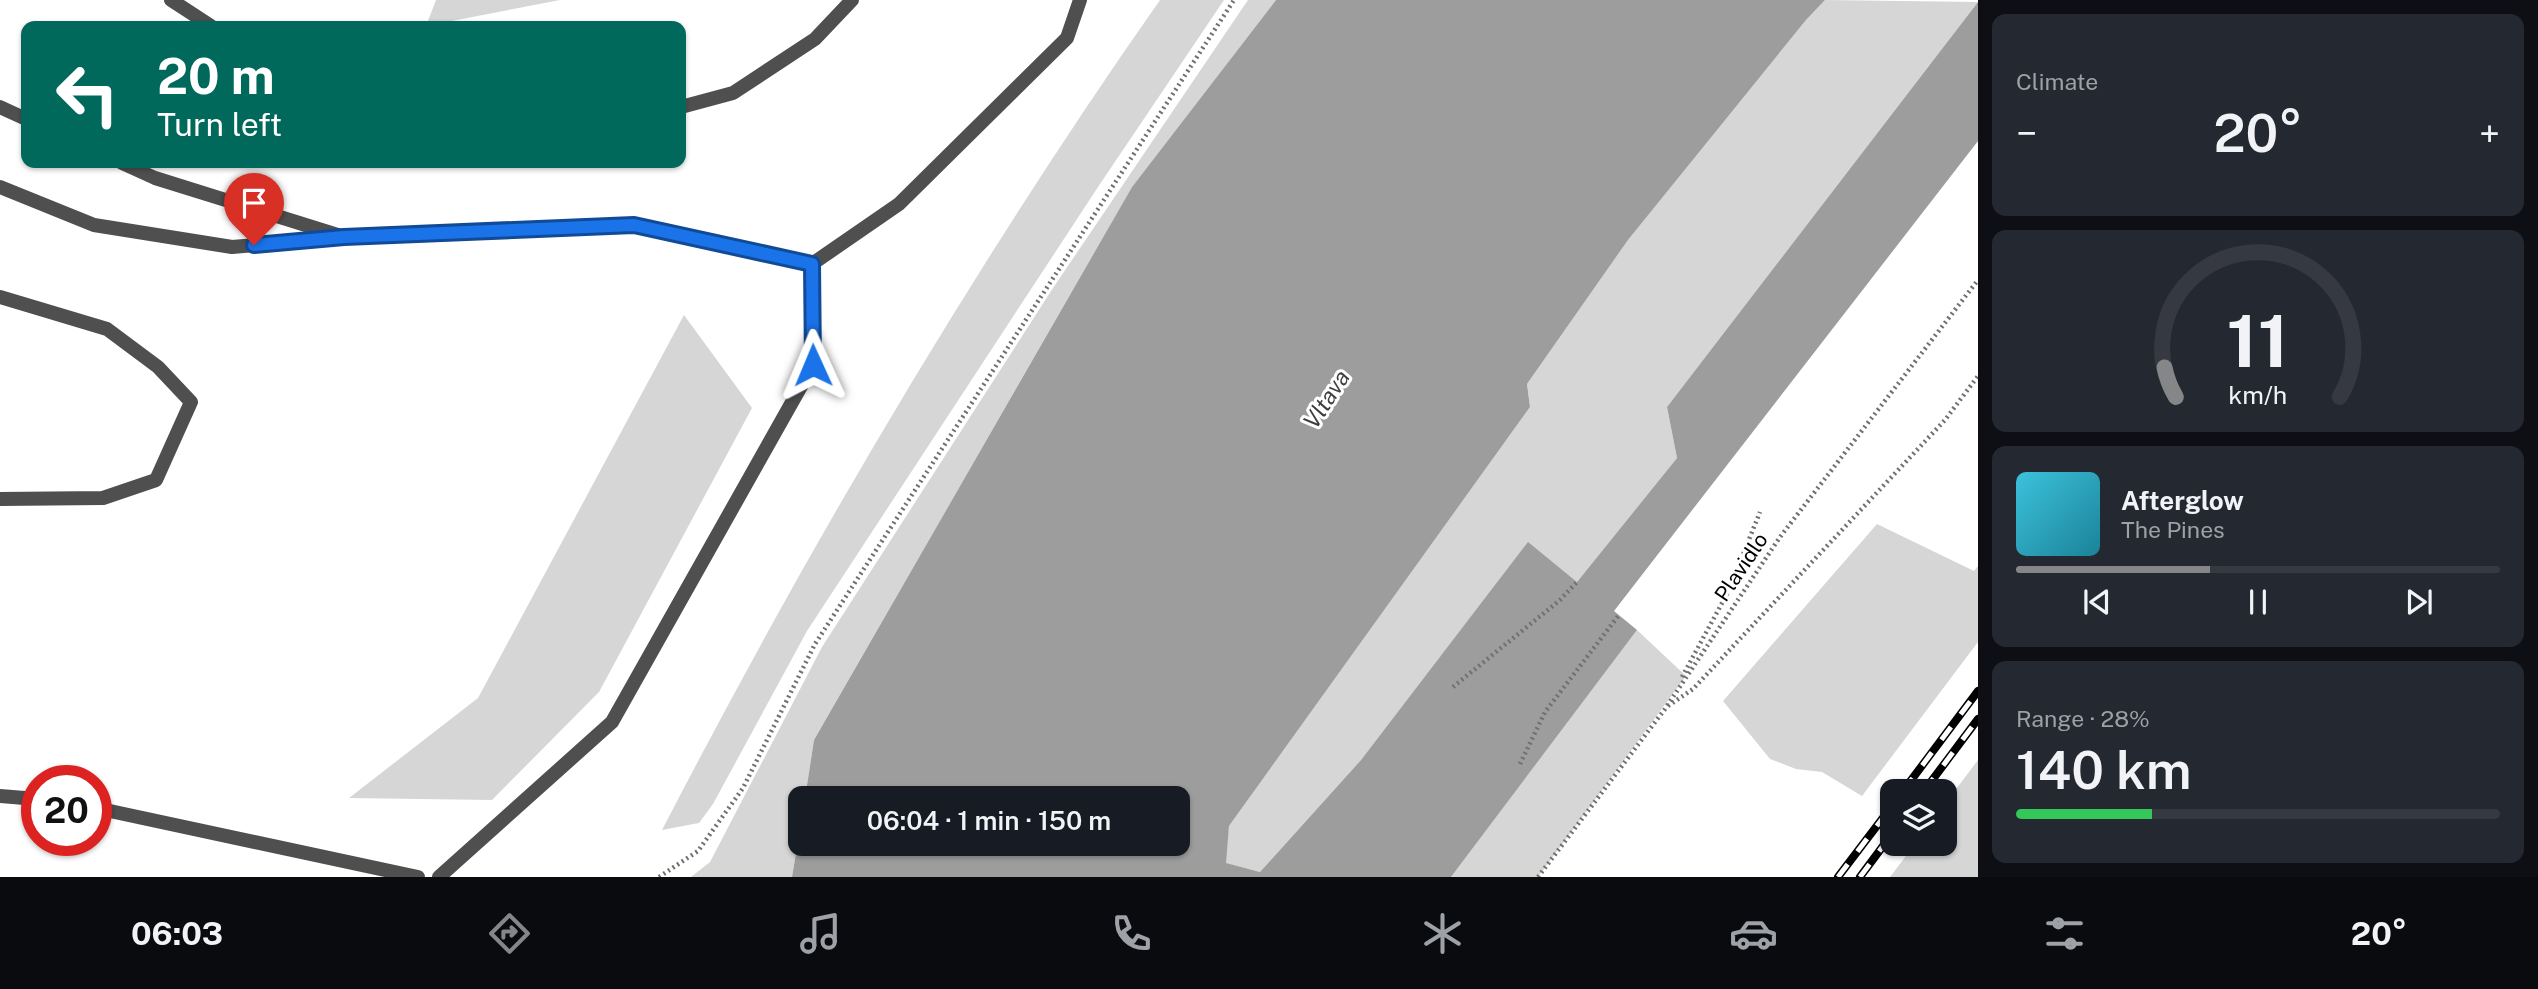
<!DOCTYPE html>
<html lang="en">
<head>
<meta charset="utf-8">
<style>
	:root { --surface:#171b24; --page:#242831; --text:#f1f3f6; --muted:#9ea1a6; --line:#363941; --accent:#858687 }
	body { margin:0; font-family:"Public Sans",sans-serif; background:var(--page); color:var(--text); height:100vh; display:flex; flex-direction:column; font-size:26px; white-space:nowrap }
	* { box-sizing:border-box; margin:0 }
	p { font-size:23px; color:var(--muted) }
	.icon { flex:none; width:38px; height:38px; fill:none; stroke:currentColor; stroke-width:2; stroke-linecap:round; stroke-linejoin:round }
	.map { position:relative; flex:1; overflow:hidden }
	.details { display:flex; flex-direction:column; gap:14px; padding:14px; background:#0d0f14; width:560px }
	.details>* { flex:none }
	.banner { position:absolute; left:21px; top:21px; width:665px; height:147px; border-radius:14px; box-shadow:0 2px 5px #0004; background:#00695c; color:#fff; overflow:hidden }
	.buttons { position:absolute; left:1880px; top:779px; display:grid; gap:14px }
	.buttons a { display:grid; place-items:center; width:77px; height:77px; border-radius:14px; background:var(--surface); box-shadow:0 2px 5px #0004; font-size:35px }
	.speed { position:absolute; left:21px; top:765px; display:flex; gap:14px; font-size:35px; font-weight:700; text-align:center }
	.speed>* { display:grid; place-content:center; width:91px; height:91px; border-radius:50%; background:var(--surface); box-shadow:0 2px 5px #0004; line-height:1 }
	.speed .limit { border:10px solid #d22; background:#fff; color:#111 }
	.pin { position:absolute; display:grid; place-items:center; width:60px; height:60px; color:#fff; margin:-72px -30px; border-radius:50% 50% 50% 0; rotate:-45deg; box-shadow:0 0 7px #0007 }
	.pin .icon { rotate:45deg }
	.me { position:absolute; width:77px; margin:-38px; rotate:359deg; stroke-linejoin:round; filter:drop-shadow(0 0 5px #0008) }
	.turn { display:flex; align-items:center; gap:24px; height:147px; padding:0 21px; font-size:32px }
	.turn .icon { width:91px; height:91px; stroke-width:2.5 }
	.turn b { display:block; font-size:49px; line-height:60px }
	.big { font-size:52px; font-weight:600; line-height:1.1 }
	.details .card { flex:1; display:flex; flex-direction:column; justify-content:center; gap:10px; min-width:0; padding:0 24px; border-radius:14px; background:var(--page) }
	.details .dial { align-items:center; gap:0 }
	.dial svg { height:182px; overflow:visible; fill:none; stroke:var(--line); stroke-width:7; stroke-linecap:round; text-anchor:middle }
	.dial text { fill:var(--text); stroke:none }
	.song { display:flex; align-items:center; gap:21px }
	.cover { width:84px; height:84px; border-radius:10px; background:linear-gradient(135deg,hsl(190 70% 55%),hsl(190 70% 35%)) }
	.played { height:7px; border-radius:4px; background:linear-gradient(90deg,var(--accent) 40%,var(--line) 40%) }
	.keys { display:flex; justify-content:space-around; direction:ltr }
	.heat { display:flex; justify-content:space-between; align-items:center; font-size:38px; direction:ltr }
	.charge { height:10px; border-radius:5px; background:linear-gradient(90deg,#34c759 28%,var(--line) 0) }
	.trip { position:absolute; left:788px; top:786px; width:402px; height:70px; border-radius:14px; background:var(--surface); box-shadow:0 2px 5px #0004; font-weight:600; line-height:70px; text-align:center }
	.menu { display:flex; height:112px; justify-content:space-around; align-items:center; background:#090b0e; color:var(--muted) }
	.menu .icon { width:49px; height:49px }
	.menu .on { color:var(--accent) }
	.menu b { font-size:32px; color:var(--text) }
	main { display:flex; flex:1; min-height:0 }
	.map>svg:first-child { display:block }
</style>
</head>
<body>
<main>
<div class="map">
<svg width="1978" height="877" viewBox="0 0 1978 877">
	<rect width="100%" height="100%" fill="#fff"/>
	<path fill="#d6d6d6" d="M 436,0 L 560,0 L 426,26 Z
		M 1160,0 L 1224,0 L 1098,187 L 807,631 L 713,804 L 699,823 L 662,830 C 810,544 975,264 1160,0 Z
		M 1248,0 L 1276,0 L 1132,187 L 814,740 L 805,798 L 800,798 L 800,829 L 792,877 L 691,877 L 710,862 L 822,647 L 1053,288 Z
		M 1825,0 L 1978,2 L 1667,407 L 1677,458 L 1577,582 L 1528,543 L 1361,760 L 1260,872 L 1225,863 L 1229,826 L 1530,407 L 1527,384 L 1628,240 L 1806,20 Z
		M 684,315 L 752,408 L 599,692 L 492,800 L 349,798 L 478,698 Z
		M 1877,524 L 1974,571 L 1978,566 L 1978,642 L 1862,796 L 1822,772 L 1796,769 L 1770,759 L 1723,701 Z
		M 1637,630 L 1686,676 L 1538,877 L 1451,877 Z
		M 1978,760 L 1978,877 L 1890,877 L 1915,844 L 1944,844 L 1944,805 Z"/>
	<path fill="#9d9d9d" d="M 1276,0 L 1825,0 L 1806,20 L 1628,240 L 1527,384 L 1530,407 L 1229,826 L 1226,863 L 1260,872 L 1361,760 L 1528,542 L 1577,582 L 1677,458 L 1667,407 L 1978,2 L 1978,141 L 1614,611 L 1637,630 L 1451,877 L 792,877 L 800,829 L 800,844 L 1178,844 L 1178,798 L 805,798 L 814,740 L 1132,187 Z"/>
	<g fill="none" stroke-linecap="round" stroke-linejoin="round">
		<path stroke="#717171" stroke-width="4.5" stroke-dasharray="2 3.5" stroke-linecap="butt" d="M 1682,677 L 1728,592 L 1760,512
			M 1453,687 L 1560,600 L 1577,582
			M 1668,706 L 1693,689 L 1945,420 L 1978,376
			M 1520,764 L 1545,712 L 1619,615
			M 659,877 L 698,851 L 743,788 L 815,644 L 1234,0
			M 1538,877 L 1665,709 L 1780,537 L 1978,280"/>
		<path stroke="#4f4f4f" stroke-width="14" d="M 171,0 L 211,26
			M 0,107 L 26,119
			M 681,107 L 733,93 L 815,39 L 852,0
			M 122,163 L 155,178 L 344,237 L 634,225 L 812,264 L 899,204 L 1067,38 L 1080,0
			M 0,187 L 94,225 L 232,247 L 335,238
			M 0,297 L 107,329 L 158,367 L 191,402 L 156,480 L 103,498 L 0,499
			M 0,796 L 37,799
			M 96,808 L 418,877
			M 439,877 L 612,722 L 813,365 L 812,264"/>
		<defs>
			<path id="rail" d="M 1903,791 L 1978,691
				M 1924,791 L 1978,719
				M 1838,877 L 1892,806
				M 1860,877 L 1892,834"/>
		</defs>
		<use href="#rail" stroke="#000" stroke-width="8"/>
		<use href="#rail" stroke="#fff" stroke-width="5" stroke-dasharray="16" stroke-linecap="butt"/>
	</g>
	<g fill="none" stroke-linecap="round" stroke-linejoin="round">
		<defs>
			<path id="route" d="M 254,245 L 344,237 L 634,225 L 812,264 L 813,365"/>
		</defs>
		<use href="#route" stroke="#114b97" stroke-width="18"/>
		<use href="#route" stroke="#1a73e8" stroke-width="12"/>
	</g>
	<g text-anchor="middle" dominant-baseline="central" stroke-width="6" stroke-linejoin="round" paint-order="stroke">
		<g font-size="21" fill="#000" stroke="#fff">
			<text transform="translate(1741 567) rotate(-56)">Plavidlo</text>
		</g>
		<g font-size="23" font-style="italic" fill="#3e3e3e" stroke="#fff">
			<text transform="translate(1326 399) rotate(-57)">Vltava</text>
		</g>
	</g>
</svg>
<div class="buttons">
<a><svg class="icon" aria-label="layers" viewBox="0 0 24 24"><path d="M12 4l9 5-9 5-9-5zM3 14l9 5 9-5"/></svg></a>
</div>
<div class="speed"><div class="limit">20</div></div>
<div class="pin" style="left:254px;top:245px;background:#d93025"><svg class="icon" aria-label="arrive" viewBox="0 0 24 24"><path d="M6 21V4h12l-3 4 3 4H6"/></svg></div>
<svg class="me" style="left:813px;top:365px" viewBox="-20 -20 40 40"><path d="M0-17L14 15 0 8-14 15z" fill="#1a73e8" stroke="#fff" stroke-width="4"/></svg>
<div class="trip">06:04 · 1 min · 150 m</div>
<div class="banner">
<div class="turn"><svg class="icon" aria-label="left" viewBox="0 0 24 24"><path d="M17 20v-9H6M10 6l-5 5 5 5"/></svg><div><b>20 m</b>Turn left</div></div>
</div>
</div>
<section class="details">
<div class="card"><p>Climate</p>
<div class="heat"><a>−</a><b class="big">20°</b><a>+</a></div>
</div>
<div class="card dial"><svg viewBox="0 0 100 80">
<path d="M14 69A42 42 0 1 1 86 69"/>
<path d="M14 69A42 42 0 0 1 9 56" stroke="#858687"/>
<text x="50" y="56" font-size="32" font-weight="700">11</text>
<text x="50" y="72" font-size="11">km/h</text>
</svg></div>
<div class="card">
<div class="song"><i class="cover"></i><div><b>Afterglow</b><p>The Pines</p></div></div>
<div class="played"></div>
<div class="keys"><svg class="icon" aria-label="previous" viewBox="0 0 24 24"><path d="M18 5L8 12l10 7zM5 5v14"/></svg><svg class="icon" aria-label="pause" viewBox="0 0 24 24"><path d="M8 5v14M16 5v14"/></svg><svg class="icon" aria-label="next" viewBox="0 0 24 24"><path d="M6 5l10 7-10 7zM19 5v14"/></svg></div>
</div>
<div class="card"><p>Range · 28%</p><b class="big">140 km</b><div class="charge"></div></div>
</section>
</main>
<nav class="menu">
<b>06:03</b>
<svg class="icon on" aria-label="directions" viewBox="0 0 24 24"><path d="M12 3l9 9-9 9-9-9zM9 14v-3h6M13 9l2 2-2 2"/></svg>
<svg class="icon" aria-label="music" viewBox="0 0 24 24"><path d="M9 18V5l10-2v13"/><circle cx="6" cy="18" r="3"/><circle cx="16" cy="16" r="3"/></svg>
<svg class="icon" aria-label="phone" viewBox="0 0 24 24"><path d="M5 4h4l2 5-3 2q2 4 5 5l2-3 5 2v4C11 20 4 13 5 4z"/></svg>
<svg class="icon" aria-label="climate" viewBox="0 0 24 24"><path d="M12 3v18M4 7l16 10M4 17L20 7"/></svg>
<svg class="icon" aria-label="car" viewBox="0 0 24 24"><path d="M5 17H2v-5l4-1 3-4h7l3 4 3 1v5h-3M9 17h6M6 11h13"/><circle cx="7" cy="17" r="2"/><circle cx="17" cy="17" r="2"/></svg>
<svg class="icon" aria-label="filters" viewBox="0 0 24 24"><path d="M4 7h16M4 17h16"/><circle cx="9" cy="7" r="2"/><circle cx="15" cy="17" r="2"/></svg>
<b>20°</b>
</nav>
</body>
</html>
